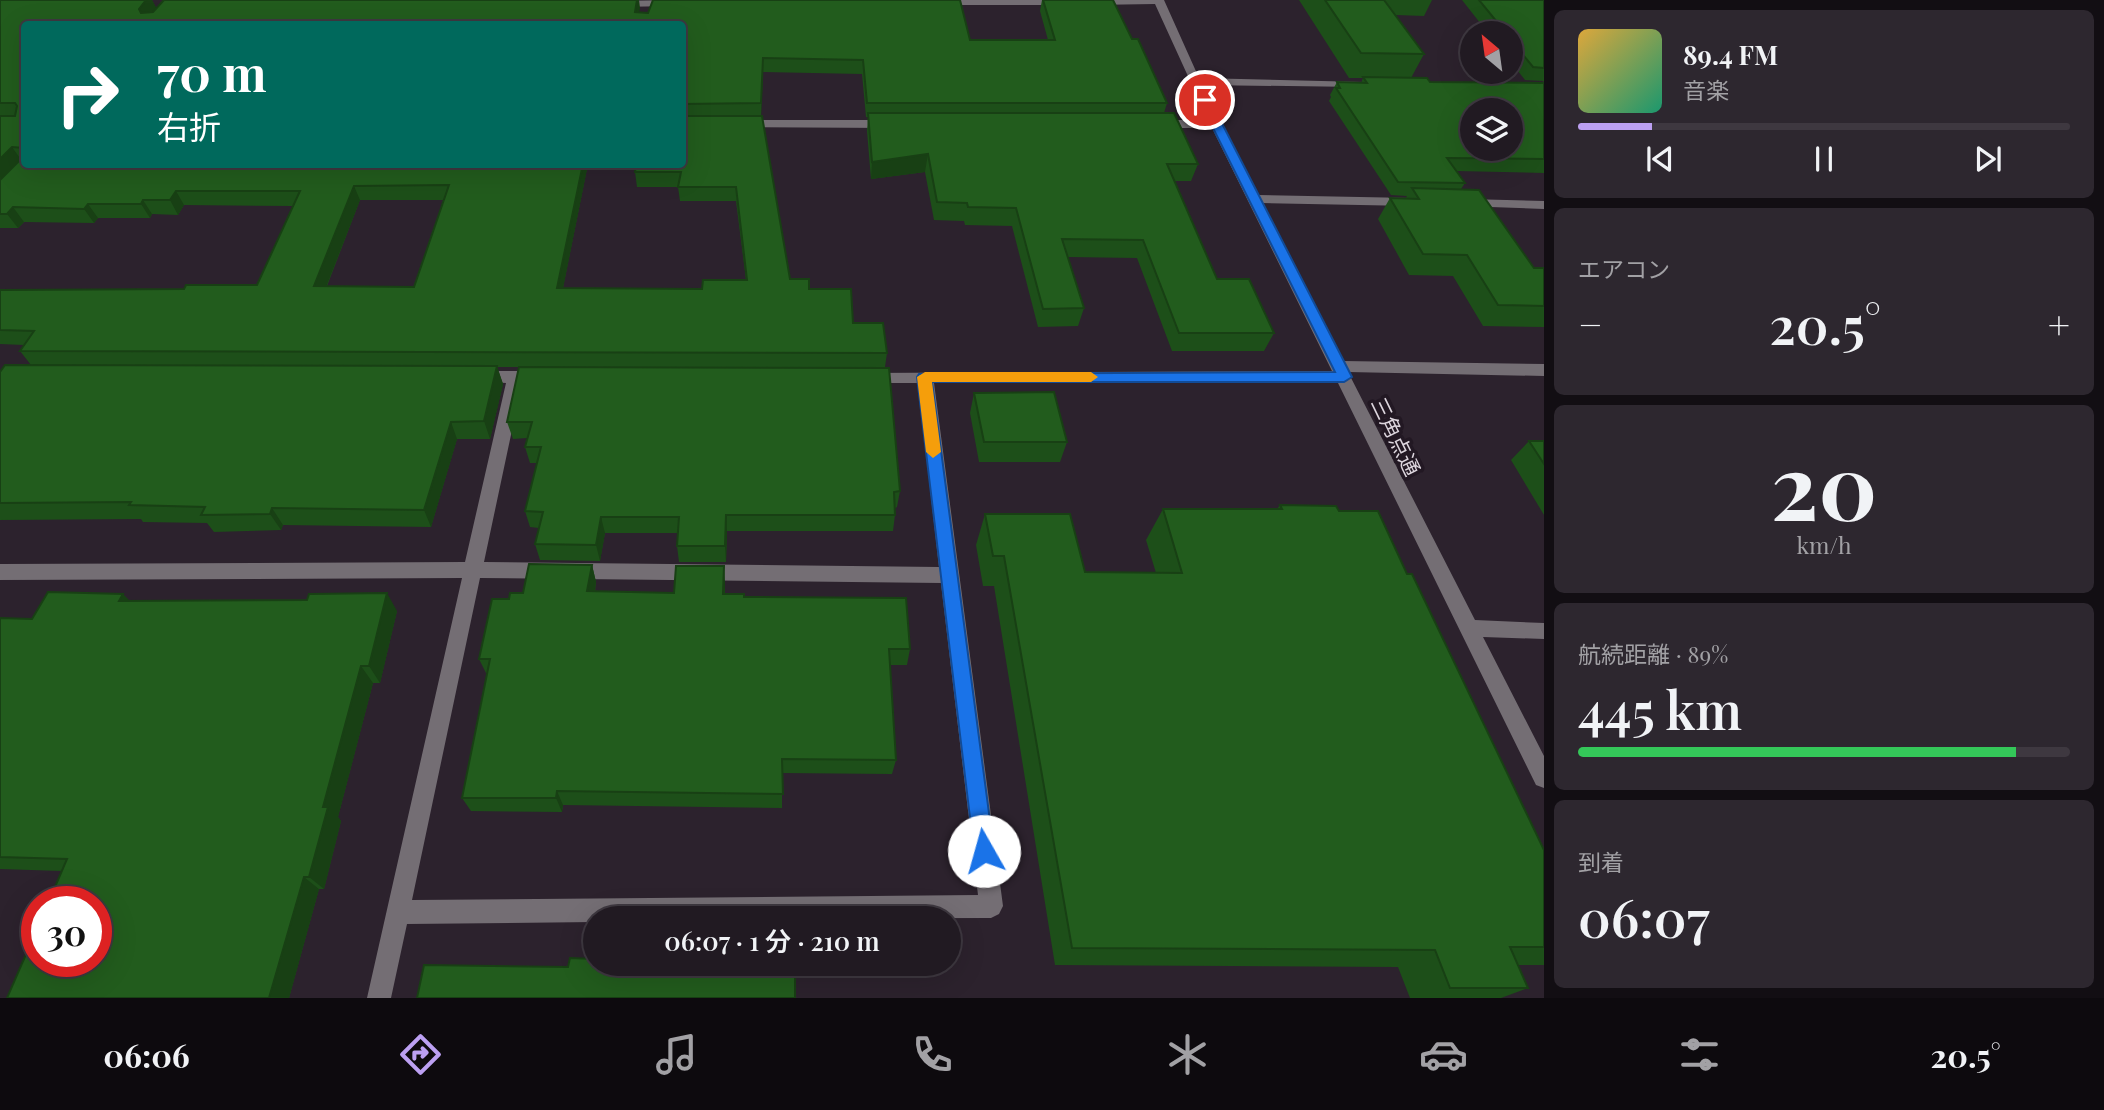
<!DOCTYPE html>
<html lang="ja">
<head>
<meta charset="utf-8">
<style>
	:root { --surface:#211a22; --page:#2d272f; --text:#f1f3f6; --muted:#a2a1a5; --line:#3e3840; --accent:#bca0f2 }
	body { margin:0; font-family:"Playfair Display","Noto Sans JP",serif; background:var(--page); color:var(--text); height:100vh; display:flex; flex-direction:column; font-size:26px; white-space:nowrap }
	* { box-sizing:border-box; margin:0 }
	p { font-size:23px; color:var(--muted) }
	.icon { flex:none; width:38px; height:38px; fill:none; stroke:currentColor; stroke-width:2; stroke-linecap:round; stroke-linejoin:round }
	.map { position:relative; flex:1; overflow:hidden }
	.details { display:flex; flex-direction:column; gap:10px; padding:10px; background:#120e13; width:560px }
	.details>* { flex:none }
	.top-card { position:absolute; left:21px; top:21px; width:665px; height:147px; border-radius:7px; box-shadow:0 7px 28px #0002,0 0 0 2px var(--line); background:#00695c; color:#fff; overflow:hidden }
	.needle { width:46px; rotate:331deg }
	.fabs { position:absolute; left:1460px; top:21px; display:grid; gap:14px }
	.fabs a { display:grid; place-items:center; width:63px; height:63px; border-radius:50%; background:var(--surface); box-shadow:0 7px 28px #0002,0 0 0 2px var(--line); font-size:35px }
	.speed { position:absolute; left:21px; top:886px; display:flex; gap:14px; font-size:35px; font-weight:700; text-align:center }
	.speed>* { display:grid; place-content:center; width:91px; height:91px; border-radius:50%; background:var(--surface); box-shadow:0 7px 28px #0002,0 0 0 2px var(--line); line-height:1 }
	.speed .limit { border:10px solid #d22; background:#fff; color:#111 }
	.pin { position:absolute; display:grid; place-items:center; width:60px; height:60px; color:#fff; margin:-30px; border:4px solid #fff; border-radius:50%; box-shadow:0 2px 7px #0007 }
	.me { position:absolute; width:77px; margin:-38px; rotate:353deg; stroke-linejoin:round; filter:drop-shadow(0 0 5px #0008) }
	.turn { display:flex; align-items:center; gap:24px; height:147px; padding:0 21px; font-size:32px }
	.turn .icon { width:91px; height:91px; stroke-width:2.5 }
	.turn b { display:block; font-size:49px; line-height:60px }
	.big { font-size:52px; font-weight:600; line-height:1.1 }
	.details .card { flex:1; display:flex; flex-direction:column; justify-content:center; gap:10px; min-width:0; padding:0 24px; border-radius:10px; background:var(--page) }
	.details .dial { align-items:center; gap:0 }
	.dial b { font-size:91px; line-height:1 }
	.song { display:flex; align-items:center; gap:21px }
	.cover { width:84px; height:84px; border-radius:10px; background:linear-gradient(135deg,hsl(40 70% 55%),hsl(160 70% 35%)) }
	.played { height:7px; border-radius:4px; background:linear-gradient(90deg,var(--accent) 15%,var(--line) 15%) }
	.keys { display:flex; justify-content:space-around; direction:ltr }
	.heat { display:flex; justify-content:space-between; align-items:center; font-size:38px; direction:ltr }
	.charge { height:10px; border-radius:5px; background:linear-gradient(90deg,#34c759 89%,var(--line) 0) }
	.trip { position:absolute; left:583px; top:906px; width:378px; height:70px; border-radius:35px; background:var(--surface); box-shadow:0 7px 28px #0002,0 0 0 2px var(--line); font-weight:600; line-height:70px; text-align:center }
	.menu { display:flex; height:112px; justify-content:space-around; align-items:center; background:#0d0a0e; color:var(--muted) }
	.menu .icon { width:49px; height:49px }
	.menu .active { color:var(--accent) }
	.menu b { font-size:32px; color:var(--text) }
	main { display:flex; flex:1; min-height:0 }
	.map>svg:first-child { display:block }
</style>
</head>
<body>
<main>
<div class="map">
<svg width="1544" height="998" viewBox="0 0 1544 998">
	<rect width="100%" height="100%" fill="#2c222d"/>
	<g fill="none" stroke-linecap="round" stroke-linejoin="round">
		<path fill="#746e74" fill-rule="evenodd" d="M 676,0 L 680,3 L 675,6 L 616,7 L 611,4 L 616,1 Z
			M 934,0 L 1068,0 L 1069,2 L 1064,5 L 938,5 L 934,4 Z
			M 1088,0 L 1164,0 L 1199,78 L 1363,82 L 1365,84 L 1359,87 L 1203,85 L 1258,195 L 1411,198 L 1418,202 L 1411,206 L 1262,203 L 1343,361 L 1544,364 L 1544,376 L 1348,372 L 1475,620 L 1544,623 L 1544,639 L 1483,637 L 1544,756 L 1544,788 L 1536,785 L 1338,383 L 934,383 L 1003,906 L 999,914 L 991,918 L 595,919 L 595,922 L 407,924 L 391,998 L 367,998 L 462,578 L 0,580 L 0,564 L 465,562 L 506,383 L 470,381 L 468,377 L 470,373 L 476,371 L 539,371 L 547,377 L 539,383 L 522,383 L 484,562 L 939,567 L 918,383 L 868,383 L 862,381 L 860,377 L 862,373 L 1332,371 L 1212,128 L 1158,128 L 1152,124 L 1158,120 L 1208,120 L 1155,4 L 1092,5 L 1088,4 ZM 480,578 L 941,583 L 978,895 L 412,900 Z
			M 741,120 L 892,120 L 898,124 L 892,128 L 737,127 L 735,124 Z
			M 1467,199 L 1544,201 L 1544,209 L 1462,206 L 1462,200 Z"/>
	</g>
	<path fill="#1d4f19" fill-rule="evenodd" d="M 0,0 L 152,0 L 156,8 L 164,0 L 639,0 L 639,12 L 970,40 L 1048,40 L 1040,11 L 1042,0 L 1113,0 L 1132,39 L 1167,103 L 1164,113 L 1198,164 L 1191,181 L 1175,181 L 1217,279 L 1274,333 L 1264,351 L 1172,351 L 1137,258 L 1068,257 L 1084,308 L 1078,326 L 1038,327 L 1012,226 L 965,225 L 964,221 L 934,220 L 925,172 L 871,179 L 867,131 L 868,117 L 866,117 L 862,74 L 763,72 L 761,116 L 790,279 L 809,289 L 853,323 L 887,353 L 885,367 L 497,367 L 503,384 L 490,439 L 457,439 L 431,527 L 283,525 L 281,530 L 214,532 L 207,523 L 143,522 L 141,519 L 0,520 L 0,372 L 31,365 L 20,351 L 24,345 L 0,344 L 0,290 L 184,289 L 257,285 L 294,206 L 184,205 L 178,215 L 152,214 L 150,218 L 98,218 L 94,223 L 24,222 L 18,228 L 0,228 ZM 24,24 L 682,24 L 682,164 L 635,172 L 637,187 L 678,187 L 680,201 L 736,201 L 746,280 L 702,289 L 563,288 L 588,164 L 24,164 ZM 360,200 L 444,200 L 414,287 L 327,286 Z
		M 1299,0 L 1432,0 L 1424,16 L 1396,15 L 1424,54 L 1411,78 L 1430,82 L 1542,83 L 1544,81 L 1525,80 L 1510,61 L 1510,33 L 1488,33 L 1462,0 L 1544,0 L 1544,173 L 1456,171 L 1465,183 L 1461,189 L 1534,268 L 1544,268 L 1544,327 L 1483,326 L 1453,276 L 1409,275 L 1378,219 L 1390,198 L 1405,199 L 1407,196 L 1391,195 L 1329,101 L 1331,97 L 1330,95 L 1337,82 L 1361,83 L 1363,78 L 1349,78 Z
		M 519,367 L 900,491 L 897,507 L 895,508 L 895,515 L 893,531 L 727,531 L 726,562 L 679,562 L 677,546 L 678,533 L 605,533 L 600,561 L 540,560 L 535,544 L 539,528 L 530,527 L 525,511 L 537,463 L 530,463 L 525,447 L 527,438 L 513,439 L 507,422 Z
		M 974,393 L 1067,442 L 1060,462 L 979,462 L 970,413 Z
		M 1529,441 L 1544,441 L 1544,515 L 1511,460 Z
		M 1280,505 L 1339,511 L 1407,574 L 1544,850 L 1544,965 L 1518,965 L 1528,988 L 1501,998 L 1410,998 L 1398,967 L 1055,965 L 994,586 L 983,586 L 976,545 L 985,514 L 1085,572 L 1156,573 L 1146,540 L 1163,509 L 1277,509 Z
		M 592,565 L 596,582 L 595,592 L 674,593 L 725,583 L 725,594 L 745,597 L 910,649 L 907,665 L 890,665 L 896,760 L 892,774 L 782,773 L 782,808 L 563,805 L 562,812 L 471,811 L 462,798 L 487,675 L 479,659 L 509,599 Z
		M 130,601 L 397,611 L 380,683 L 373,683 L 338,817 L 341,821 L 324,889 L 319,889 L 289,998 L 7,998 L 62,871 L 0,869 L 0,618 L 32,619 Z"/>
	<path fill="#184014" d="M 146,0 L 152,0 L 157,9 L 146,22 L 139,9 Z
		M 637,0 L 639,0 L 640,8 L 637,24 L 635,12 Z
		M 763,58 L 763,72 L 761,117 L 761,103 Z
		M 12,147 L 22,161 L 0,183 L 0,159 Z
		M 928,154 L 925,172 L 871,179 L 872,162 Z
		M 583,164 L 588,164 L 560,303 L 557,288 Z
		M 354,186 L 360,200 L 321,300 L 314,286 Z
		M 176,191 L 184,205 L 178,215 L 170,200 Z
		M 143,200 L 152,214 L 150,218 L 141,204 Z
		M 88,204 L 98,218 L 94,223 L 84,209 Z
		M 13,207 L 24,222 L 18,228 L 7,214 Z
		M 497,366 L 503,384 L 490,439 L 484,421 Z
		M 451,422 L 457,439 L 431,527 L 424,510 Z
		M 272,508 L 283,525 L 281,530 L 270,514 Z
		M 726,515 L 727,531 L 726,562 L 725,546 Z
		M 601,517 L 605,533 L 600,561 L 596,545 Z
		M 592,565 L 596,582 L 592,608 L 587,591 Z
		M 724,566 L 725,583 L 724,611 L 723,594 Z
		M 387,593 L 397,611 L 380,683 L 369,666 Z
		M 123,594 L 140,611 L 119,601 Z
		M 361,666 L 373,683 L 338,817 L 341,821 L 324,889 L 309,877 L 323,807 Z
		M 557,791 L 563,805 L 562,812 L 556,798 Z
		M 304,877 L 319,889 L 289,998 L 269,998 Z"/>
	<path fill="#225c1d" stroke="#184014" stroke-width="2" fill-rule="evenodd" d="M 0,0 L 146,0 L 139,9 L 141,13 L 153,12 L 164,0 L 637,0 L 635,12 L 648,13 L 653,0 L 960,0 L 970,40 L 1055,40 L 1043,0 L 1113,0 L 1132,39 L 1138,39 L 1167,103 L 867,103 L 863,60 L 763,58 L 761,103 L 682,104 L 682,24 L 24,24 L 24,148 L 12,147 L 0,159 L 0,116 L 15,116 L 17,106 L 15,103 L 0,103 Z
		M 1325,0 L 1384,0 L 1424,54 L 1361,53 Z
		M 1479,0 L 1544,0 L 1544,68 L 1533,67 L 1510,39 L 1510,33 L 1506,33 Z
		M 1363,77 L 1427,78 L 1430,82 L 1544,83 L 1544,159 L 1447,158 L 1465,183 L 1398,182 L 1336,88 L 1340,88 L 1337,82 L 1367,83 ZM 1472,110 L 1510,110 L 1510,149 L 1472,149 Z
		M 868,113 L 1174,113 L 1198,164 L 1167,164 L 1217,279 L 1249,279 L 1274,333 L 1179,333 L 1143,240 L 1062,239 L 1084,308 L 1043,309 L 1016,208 L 968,207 L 967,203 L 937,202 L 928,154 L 872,162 Z
		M 682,116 L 762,116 L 790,279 L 809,279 L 809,289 L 851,289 L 853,323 L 883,323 L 887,353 L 20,351 L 34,331 L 0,330 L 0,290 L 184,289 L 186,285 L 257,285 L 300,191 L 176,191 L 170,200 L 143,200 L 141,204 L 88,204 L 84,209 L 13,207 L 7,214 L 0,214 L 0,180 L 24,156 L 24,164 L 583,164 L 557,288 L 702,289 L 703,280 L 747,280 L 736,187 L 678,187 L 681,172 L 635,172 L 636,164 L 682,164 ZM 449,185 L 414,287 L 314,286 L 354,186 Z
		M 1412,188 L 1479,190 L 1534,268 L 1544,268 L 1544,306 L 1498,305 L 1467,255 L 1423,254 L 1390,198 L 1419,199 Z
		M 5,365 L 497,366 L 484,421 L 451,422 L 424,510 L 272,508 L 270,514 L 201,515 L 205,507 L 129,505 L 131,502 L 0,503 L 0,372 Z
		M 519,367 L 889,368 L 900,491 L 894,492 L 895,515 L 726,515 L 725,546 L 677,546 L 679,517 L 601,517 L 596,545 L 535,544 L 543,512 L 525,511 L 541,447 L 525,447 L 532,422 L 507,422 Z
		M 1054,392 L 1067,442 L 984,442 L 974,393 Z
		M 1529,441 L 1544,441 L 1544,464 Z
		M 1280,505 L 1336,506 L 1339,511 L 1378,511 L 1407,574 L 1412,574 L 1544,850 L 1544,947 L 1510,947 L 1528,988 L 1450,988 L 1435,950 L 1072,948 L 1004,556 L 993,556 L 985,514 L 1070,514 L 1085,572 L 1182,573 L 1163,509 L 1282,509 Z
		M 529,564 L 592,565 L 587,591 L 674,593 L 676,566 L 724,566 L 723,594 L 744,594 L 744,597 L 906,598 L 910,649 L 889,649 L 896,760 L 782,759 L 783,794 L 557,791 L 556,798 L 462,798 L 490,659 L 479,659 L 492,599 L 509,599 L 510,593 L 523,593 Z
		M 48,592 L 123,594 L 119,601 L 307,600 L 309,594 L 387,593 L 369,666 L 361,666 L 323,807 L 328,807 L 309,877 L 304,877 L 269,998 L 7,998 L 37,929 L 37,961 L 96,961 L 96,901 L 49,901 L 67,859 L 0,857 L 0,618 L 32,619 Z
		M 570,958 L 595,959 L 595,964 L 795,964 L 795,998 L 417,998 L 424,965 L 568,967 Z"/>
	<path fill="#1a73e8" stroke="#114b97" stroke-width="2" d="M 1205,96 L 1210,100 L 1352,377 L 1344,382 L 932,382 L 994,851 L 991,858 L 984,861 L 977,858 L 974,851 L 917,377 L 919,374 L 1335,372 L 1199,100 Z"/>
	<path fill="#f59e0b" d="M 925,372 L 1091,372 L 1098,377 L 1091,382 L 932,382 L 941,452 L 933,458 L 926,452 L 917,377 Z"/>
	<g text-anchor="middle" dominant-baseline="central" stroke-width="7" stroke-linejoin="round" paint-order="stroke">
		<g font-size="21" fill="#ddd6de" stroke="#221823">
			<text transform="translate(1397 436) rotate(64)">三角点通</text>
		</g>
	</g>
</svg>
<div class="fabs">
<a><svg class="needle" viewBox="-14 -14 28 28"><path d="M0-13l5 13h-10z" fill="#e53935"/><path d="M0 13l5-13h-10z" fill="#a2a1a5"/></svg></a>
<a><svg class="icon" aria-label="layers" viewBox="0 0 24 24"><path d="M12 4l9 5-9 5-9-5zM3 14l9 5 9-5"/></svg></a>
</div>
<div class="speed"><div class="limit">30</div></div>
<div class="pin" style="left:1205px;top:100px;background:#d93025"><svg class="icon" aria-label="arrive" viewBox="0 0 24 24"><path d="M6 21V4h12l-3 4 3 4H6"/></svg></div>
<svg class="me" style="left:984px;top:851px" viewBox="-20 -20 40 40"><circle r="19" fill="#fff"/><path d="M0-13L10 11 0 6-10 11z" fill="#1a73e8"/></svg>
<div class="trip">06:07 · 1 分 · 210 m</div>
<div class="top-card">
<div class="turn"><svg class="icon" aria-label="right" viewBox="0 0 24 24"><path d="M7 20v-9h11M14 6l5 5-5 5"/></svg><div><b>70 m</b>右折</div></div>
</div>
</div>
<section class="details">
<div class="card">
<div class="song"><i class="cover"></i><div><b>89.4 FM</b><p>音楽</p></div></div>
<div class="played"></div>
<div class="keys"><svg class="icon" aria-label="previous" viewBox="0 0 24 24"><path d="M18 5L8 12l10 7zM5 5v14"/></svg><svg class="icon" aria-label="pause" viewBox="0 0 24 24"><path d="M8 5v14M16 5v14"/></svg><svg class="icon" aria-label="next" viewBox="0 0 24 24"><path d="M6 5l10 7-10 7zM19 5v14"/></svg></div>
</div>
<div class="card"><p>エアコン</p>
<div class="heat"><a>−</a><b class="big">20.5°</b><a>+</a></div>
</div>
<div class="card dial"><b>20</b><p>km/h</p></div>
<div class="card"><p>航続距離 · 89%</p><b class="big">445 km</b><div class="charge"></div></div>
<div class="card"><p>到着</p><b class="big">06:07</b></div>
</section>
</main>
<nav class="menu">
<b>06:06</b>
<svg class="icon active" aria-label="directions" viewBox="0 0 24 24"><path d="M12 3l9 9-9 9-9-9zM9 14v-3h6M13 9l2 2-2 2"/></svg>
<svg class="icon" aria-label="music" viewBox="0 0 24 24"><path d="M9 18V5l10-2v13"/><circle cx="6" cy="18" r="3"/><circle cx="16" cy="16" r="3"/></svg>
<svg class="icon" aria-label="phone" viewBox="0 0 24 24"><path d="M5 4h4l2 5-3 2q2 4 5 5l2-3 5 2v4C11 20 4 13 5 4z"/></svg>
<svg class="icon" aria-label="climate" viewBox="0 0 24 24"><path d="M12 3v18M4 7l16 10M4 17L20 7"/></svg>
<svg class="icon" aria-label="car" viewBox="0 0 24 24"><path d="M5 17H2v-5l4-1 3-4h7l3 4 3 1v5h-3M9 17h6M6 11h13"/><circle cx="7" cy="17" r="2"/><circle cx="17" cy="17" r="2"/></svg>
<svg class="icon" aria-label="filters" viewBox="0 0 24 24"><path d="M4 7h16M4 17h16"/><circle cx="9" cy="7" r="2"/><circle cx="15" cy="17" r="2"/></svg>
<b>20.5°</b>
</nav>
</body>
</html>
